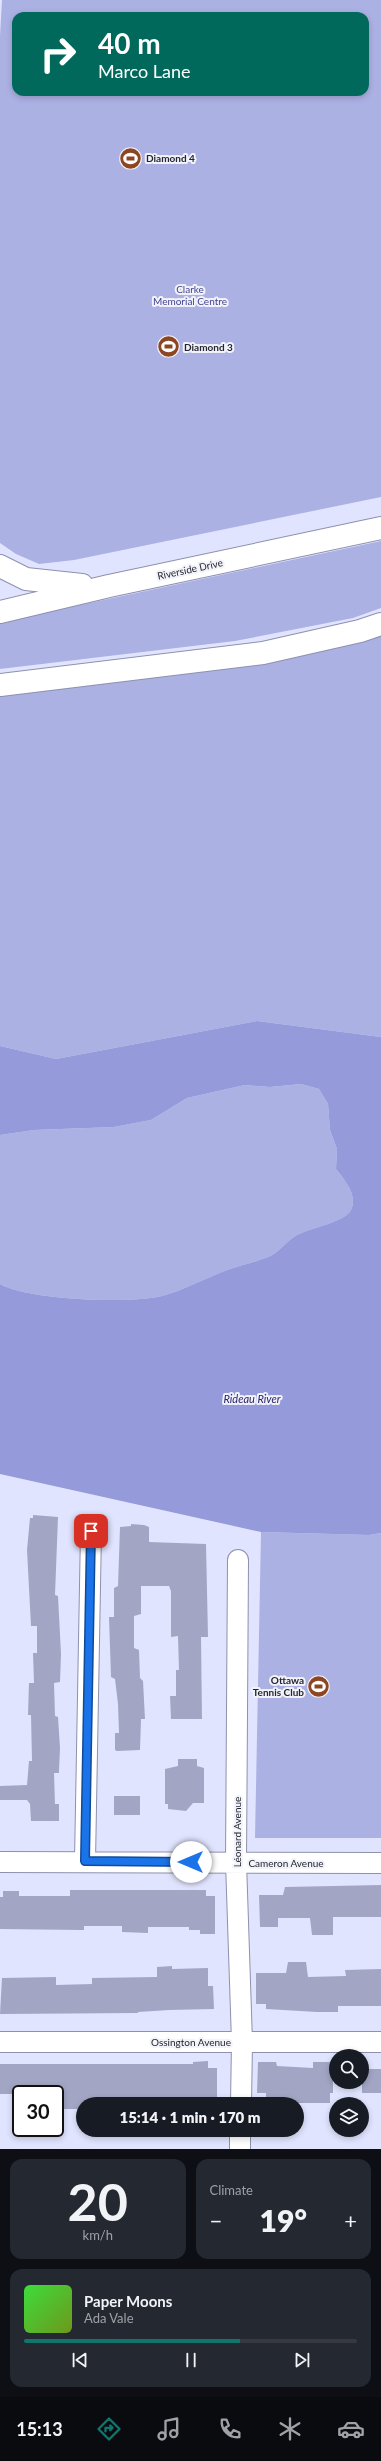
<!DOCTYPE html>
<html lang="en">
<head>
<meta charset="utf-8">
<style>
	:root { --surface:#171b24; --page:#242831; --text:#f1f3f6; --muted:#9ea1a6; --line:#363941; --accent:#0f766e }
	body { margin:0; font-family:Lato,sans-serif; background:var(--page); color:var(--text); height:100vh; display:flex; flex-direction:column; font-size:15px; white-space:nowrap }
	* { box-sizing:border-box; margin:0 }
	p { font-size:13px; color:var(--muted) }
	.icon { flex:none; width:22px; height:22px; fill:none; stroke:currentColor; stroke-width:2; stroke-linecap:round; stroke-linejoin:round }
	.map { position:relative; height:2149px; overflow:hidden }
	.details { display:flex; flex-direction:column; gap:10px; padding:10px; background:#0d0f14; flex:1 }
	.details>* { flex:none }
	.hud { position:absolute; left:12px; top:12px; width:357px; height:84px; border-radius:12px; box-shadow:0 2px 6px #0003; background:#00695c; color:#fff; overflow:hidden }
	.buttons { position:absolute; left:329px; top:2049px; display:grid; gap:8px }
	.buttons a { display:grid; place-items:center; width:40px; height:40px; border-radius:50%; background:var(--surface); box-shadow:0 2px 6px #0003; font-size:20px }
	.speed { position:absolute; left:12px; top:2085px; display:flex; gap:8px; font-size:20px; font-weight:700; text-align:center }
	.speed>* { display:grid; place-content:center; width:52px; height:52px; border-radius:50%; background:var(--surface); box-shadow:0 2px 6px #0003; line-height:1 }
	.speed .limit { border:2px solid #111; border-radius:6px; background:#fff; color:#111 }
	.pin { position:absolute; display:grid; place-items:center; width:34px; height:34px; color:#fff; margin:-17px; border-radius:8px; box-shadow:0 2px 6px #0006 }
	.me { position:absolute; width:44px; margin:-22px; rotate:270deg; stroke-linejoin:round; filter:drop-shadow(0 0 3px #0008) }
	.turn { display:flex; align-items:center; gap:14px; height:84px; padding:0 20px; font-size:18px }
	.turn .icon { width:52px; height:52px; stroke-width:2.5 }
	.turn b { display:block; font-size:28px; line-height:34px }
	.big { font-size:30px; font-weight:800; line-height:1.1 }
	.details .tile { flex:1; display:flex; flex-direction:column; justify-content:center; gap:6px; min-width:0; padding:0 14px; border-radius:12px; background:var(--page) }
	.details .dial { align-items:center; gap:0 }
	.dial b { font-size:52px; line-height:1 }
	.song { display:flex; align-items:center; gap:12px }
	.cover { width:48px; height:48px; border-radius:6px; background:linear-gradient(135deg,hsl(120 70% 55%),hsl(80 70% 35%)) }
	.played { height:4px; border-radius:2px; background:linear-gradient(90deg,var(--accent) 65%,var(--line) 65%) }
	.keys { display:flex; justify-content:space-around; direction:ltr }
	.heat { display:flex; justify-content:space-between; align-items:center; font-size:22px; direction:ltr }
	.details .tiles { flex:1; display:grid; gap:10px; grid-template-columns:1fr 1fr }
	.tile:last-child { grid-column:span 2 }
	.trip { position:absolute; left:76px; top:2097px; width:228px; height:40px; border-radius:20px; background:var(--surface); box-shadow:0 2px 6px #0003; font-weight:800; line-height:40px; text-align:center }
	.menu { display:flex; height:64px; justify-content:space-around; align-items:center; background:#090b0e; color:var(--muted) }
	.menu .icon { width:28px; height:28px }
	.menu .current { color:var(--accent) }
	.menu b { font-size:18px; color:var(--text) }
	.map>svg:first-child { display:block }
</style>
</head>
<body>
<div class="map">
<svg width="381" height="2149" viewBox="0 0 381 2149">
	<rect width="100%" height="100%" fill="#e1e4fe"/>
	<path fill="#acb1e4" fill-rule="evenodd" d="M 2,0 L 381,0 L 381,497 L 74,560 L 39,564 L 16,554 L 0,543 L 0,36 ZM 16,16 L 365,16 L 365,92 L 16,92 Z
		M 381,541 L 381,608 L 353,618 L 235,641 L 0,669 L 0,622 Z
		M 381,624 L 381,1037 L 257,1021 L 56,1059 L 0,1046 L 0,685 Z
		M 301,1084 L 319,1089 L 328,1104 L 330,1130 L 337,1149 L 336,1169 C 345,1180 358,1194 351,1210 C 345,1222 310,1228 297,1235 C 286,1241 279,1253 268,1257 C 256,1262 242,1265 230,1269 C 207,1277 185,1290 162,1296 C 129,1304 28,1300 0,1284 L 0,1135 L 34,1130 L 114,1127 L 151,1120 L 187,1098 L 245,1085 L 270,1087 Z
		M 261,1532 L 369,1535 L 381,1533 L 381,1838 L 255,1838 Z"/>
	<path fill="#959adb" d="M 257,1021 L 381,1037 L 381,1533 L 369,1535 L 261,1532 L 0,1474 L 0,1284 C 28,1300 129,1304 162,1296 C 185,1290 207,1277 230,1269 C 242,1265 256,1262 268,1257 C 279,1253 286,1241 297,1235 C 310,1228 345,1222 351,1210 C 358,1195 345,1180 336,1169 L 337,1149 L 330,1130 L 328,1104 L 319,1089 L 301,1084 L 270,1087 L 245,1085 L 187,1098 L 151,1120 L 114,1127 L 34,1130 L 0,1135 L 0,1046 L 56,1059 Z"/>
	<path fill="#a2a6c4" d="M 33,1515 L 58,1517 L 55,1595 L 58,1596 L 61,1654 L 60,1682 L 54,1683 L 55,1716 L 58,1717 L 60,1748 L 59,1771 L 59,1773 L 54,1773 L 55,1804 L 59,1804 L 59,1821 L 31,1821 L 30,1804 L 27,1800 L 0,1800 L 0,1786 L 27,1785 L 29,1761 L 32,1761 L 31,1715 L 28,1715 L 29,1683 L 34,1683 L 33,1653 L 37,1653 L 37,1626 L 31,1626 L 27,1550 L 30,1518 L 33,1518 Z
		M 131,1524 L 144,1525 L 149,1527 L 149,1542 L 206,1544 L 208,1637 L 201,1637 L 202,1719 L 171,1719 L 170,1696 L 176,1696 L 176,1670 L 179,1670 L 178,1636 L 171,1637 L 171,1591 L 169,1586 L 141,1586 L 141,1614 L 134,1616 L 134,1648 L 139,1650 L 140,1678 L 143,1681 L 145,1719 L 141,1719 L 140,1750 L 117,1751 L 115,1750 L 115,1733 L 119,1733 L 118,1704 L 115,1679 L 111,1677 L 109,1617 L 114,1617 L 114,1588 L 118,1586 L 120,1527 L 131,1526 Z
		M 178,1759 L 197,1759 L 197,1766 L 204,1768 L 204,1803 L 193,1803 L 186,1811 L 168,1809 L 168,1804 L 165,1804 L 165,1769 L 178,1766 Z
		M 114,1796 L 140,1796 L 140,1815 L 114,1815 Z
		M 381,1885 L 381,1917 L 333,1917 L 333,1935 L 312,1935 L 310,1918 L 278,1918 L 278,1927 L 260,1927 L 259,1895 L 283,1895 L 285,1887 Z
		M 70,1890 L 206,1890 L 206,1896 L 215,1896 L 215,1934 L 200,1934 L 200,1930 L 189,1930 L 189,1927 L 148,1927 L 148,1933 L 122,1932 L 122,1926 L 84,1926 L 84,1930 L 81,1930 L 0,1929 L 0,1897 L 3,1897 L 3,1891 L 19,1891 L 19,1896 L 70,1896 Z
		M 288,1962 L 306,1962 L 308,1977 L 346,1976 L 345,1970 L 381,1969 L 381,2006 L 338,2006 L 338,2012 L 317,2012 L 266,2009 L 266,2004 L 256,2004 L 256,1973 L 286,1973 Z
		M 172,1966 L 172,1969 L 208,1968 L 208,1986 L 213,1986 L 214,2009 L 169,2010 L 138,2012 L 138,2013 L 0,2014 L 2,1978 L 56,1977 L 56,1985 L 92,1984 L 92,1978 L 157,1977 L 157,1967 Z
		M 208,2061 L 208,2068 L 217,2068 L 217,2103 L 111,2103 L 83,2104 L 83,2109 L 60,2109 L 59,2097 L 55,2097 L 55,2094 L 0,2094 L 0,2064 L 193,2064 L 193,2062 Z
		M 258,2062 L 276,2062 L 277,2066 L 313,2068 L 313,2062 L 333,2062 L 333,2093 L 330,2093 L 330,2103 L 284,2103 L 284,2097 L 266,2097 L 266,2093 L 257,2093 Z
		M 362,2069 L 381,2069 L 381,2093 L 362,2093 Z"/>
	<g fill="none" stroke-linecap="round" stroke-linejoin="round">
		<defs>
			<path id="minor" d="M 238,1560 L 236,1862 L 242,2042 L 241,2104
				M 85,1861 L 91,1531
				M 0,1862 L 381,1863
				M 0,2042 L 381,2042
				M 240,2149 L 240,2130"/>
			<path id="major" d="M 0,566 L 26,579 L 82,585
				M 0,612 L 109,586 L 381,528
				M 0,685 L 263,653 L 360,631 L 381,624"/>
		</defs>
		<use href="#minor" stroke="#8d91ae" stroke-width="22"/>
		<use href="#major" stroke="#8d91ae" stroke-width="24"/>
		<use href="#minor" stroke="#fff" stroke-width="20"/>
		<use href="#major" stroke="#fff" stroke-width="22"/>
	</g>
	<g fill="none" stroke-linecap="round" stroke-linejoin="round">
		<defs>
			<path id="route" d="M 91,1531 L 85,1861 L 191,1862"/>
		</defs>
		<use href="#route" stroke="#114b97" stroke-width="10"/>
		<use href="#route" stroke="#1a73e8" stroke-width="7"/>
	</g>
	<defs>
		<symbol id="stadium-disc" viewBox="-11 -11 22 22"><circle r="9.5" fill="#8d4621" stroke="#f2f3f9"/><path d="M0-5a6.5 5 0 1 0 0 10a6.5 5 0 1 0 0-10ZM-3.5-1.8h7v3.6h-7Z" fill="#fff"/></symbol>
	</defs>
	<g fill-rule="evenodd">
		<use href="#stadium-disc" x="118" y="146" width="25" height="25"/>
		<use href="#stadium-disc" x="156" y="334" width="25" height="25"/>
		<use href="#stadium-disc" x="306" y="1674" width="25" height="25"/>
	</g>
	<g text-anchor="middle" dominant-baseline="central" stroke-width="4" stroke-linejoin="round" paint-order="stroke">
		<g font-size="10" font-weight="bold" fill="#242531" stroke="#f2f3f9" text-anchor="start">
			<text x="146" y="158">Diamond 4</text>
			<text x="184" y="347">Diamond 3</text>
			<text x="304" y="1680" text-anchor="end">Ottawa<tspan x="304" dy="12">Tennis Club</tspan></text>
		</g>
		<g font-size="10" fill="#444291" stroke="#f2f3f9">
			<text x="190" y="289">Clarke<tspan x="190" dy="12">Memorial Centre</tspan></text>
		</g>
		<g font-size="10" fill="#242531" stroke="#f2f3f9">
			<text transform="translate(190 569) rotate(-12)">Riverside Drive</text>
			<text transform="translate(237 1832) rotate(-90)">Léonard Avenue</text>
			<text x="286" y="1863">Cameron Avenue</text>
			<text x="191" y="2042">Ossington Avenue</text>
		</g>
		<g font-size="11" font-style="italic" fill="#28216c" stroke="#f2f3f9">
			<text x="252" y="1398">Rideau River</text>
		</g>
	</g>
</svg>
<div class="buttons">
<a><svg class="icon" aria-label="search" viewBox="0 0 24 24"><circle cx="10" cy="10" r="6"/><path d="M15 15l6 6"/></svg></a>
<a><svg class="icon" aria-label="layers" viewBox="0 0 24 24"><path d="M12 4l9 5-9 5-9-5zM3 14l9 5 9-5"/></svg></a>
</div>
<div class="speed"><div class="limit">30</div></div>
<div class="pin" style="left:91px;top:1531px;background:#d93025"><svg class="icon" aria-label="arrive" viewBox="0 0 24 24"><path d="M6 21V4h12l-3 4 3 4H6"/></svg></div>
<svg class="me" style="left:191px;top:1862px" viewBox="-20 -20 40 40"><circle r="19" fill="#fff"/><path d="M0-13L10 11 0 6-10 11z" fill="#1a73e8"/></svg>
<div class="trip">15:14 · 1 min · 170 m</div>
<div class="hud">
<div class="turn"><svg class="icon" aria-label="right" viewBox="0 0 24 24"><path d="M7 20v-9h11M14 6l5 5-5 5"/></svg><div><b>40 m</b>Marco Lane</div></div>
</div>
</div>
<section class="details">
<div class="tiles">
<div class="tile dial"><b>20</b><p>km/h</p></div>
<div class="tile"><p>Climate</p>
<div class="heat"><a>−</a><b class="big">19°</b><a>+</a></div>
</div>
<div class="tile">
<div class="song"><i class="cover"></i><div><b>Paper Moons</b><p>Ada Vale</p></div></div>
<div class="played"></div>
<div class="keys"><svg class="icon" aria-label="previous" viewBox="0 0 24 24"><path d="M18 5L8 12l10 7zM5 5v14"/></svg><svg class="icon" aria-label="pause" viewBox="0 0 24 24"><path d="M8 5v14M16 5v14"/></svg><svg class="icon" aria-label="next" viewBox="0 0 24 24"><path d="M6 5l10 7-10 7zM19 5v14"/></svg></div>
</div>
</div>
</section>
<nav class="menu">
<b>15:13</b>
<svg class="icon current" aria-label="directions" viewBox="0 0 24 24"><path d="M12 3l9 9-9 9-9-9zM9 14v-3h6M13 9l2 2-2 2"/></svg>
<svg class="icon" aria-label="music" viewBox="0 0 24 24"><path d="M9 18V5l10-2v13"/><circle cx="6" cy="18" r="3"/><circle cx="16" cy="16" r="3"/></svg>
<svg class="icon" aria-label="phone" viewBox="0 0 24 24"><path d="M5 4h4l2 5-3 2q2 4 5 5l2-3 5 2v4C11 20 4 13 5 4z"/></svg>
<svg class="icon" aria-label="climate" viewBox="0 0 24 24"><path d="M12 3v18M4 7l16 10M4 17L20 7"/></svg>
<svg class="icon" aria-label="car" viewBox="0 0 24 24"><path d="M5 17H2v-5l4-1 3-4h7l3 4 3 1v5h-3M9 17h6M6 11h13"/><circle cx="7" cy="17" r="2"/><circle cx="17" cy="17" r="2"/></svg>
</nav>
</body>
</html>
